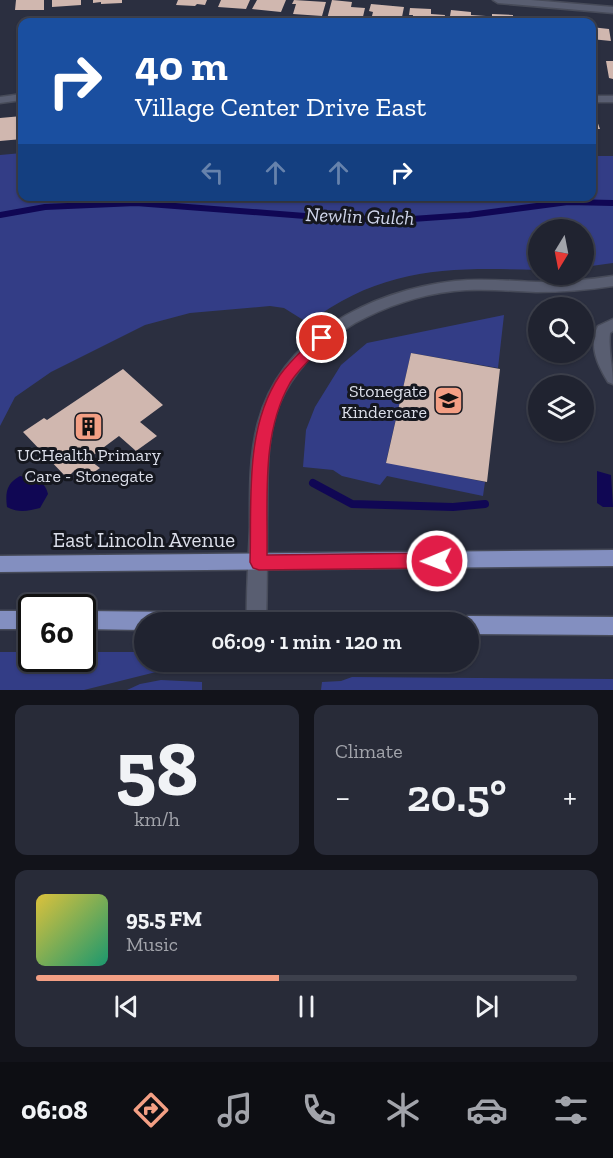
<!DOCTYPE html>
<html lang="en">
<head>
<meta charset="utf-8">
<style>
	:root { --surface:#202330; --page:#282b38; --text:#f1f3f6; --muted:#a2a4ab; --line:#3d404c; --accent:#f39f84 }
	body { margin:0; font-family:"Zilla Slab",serif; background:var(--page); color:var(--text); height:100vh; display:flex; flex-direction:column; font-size:22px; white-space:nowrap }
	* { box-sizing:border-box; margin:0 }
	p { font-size:20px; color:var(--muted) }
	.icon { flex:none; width:33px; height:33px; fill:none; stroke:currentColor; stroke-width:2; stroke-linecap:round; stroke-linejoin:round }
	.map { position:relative; height:690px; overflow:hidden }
	.details { display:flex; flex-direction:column; gap:15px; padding:15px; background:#12131a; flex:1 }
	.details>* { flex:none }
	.guide { position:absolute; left:18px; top:18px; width:578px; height:183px; border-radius:12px; box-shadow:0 2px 4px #0004,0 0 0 2px var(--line); background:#1a4fa0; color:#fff; overflow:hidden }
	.needle { width:39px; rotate:190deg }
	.buttons { position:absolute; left:528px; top:219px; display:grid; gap:12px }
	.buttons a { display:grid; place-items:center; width:66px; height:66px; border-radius:50%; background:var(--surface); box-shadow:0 2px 4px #0004,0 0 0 2px var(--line); font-size:30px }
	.speed { position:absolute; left:18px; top:594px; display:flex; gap:12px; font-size:30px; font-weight:700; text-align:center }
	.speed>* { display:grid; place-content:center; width:78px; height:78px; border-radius:50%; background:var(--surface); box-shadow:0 2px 4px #0004,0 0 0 2px var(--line); line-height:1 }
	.speed .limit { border:3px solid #111; border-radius:9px; background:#fff; color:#111 }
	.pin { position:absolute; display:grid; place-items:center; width:51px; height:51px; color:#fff; margin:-26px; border:3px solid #fff; border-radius:50%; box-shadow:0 2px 6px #0007 }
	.me { position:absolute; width:66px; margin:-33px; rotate:269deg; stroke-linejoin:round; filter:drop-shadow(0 0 4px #0008) }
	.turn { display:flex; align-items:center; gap:21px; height:126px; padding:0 18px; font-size:27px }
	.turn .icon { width:78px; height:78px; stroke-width:2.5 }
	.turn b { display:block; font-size:42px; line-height:51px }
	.lanes { display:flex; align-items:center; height:57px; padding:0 18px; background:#0003; justify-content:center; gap:30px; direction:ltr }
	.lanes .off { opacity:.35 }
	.big { font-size:45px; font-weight:600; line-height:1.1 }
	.details .widget { flex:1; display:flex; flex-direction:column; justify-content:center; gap:9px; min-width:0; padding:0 21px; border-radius:12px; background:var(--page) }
	.details .dial { align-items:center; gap:0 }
	.dial b { font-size:78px; line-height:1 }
	.song { display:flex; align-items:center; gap:18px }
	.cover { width:72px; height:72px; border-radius:9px; background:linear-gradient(135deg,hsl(50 70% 55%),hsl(160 70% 35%)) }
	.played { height:6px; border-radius:3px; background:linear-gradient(90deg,var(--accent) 45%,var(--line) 45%) }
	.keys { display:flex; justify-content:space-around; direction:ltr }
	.heat { display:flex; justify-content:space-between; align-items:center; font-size:33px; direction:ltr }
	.details .tiles { flex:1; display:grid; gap:15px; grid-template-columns:1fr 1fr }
	.widget:last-child { grid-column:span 2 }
	.trip { position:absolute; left:134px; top:612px; width:345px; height:60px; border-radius:30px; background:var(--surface); box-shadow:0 2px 4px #0004,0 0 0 2px var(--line); font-weight:600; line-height:60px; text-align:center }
	.tabs { display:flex; height:96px; justify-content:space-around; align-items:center; background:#0d0e13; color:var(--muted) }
	.tabs .icon { width:42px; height:42px }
	.tabs .active { color:var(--accent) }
	.tabs b { font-size:27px; color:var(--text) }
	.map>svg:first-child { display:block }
</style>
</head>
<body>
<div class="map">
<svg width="613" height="690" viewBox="0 0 613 690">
	<rect width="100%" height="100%" fill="#2b2f40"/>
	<path fill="#333d86" d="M 22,153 L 22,196 L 591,196 L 591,156 L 613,156 L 613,263 L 584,267 L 584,230 L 538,230 L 538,270 C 450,267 382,267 308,323 L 284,308 L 270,306 L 190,313 L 145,325 L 51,372 L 15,397 L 0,426 L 0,155 Z
		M 504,315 L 498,368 L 411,353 L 386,462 L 485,482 L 483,496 L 387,476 L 380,485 L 342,476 L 333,470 L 303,467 L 306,430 L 315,407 L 341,365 L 367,343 Z
		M 0,652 L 31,652 L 32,658 L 82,658 L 83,652 L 144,652 L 144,662 L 178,662 L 177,671 L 160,671 L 84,690 L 0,690 Z
		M 352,677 L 613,679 L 613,690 L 321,690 L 322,682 L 341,681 Z
		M 161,680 L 202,682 L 202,690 L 127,690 L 140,684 Z"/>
	<path fill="#100754" d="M 597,471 L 611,475 L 613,507 L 603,507 L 597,503 Z
		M 20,476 C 33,478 45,480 48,494 L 40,508 C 29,511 17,513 7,507 C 5,492 7,483 20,476 Z"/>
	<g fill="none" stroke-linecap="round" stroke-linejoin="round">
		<path stroke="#100754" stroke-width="6" d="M 0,215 L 45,207 L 136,203 L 318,217 L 398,220 L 469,215 L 568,202 L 613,203"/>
		<path stroke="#100754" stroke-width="8" d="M 313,483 L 352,504 L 453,507 L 485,504"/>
	</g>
	<path fill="#d0b7af" d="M 16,0 L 44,0 L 44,10 L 15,10 Z
		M 52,0 L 81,0 L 81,5 L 52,7 Z
		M 93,0 L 122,0 L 122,3 L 101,4 L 101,2 L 93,3 Z
		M 178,0 L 207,0 L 205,5 L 197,4 L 195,6 L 176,5 Z
		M 221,0 L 250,0 L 246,9 L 218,7 Z
		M 257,0 L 286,0 L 281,12 L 252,9 Z
		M 294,0 L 326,2 L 322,16 L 293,14 L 296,4 L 292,4 Z
		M 332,0 L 352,2 L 351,7 L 365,8 L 362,21 L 327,19 Z
		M 371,4 L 404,7 L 401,22 L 371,20 L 373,12 L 369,11 Z
		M 410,8 L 431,9 L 431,14 L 445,15 L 444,22 L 412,22 L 413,15 L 409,15 Z
		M 451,10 L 471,12 L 471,15 L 486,16 L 485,22 L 449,22 Z
		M 492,14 L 513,15 L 513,20 L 523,22 L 492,22 Z
		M 132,18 L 134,22 L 104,22 L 104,21 Z
		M 591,27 L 609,29 L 611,41 L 591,39 Z
		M 606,61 L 613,61 L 613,79 L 609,78 Z
		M 22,116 L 22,139 L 0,141 L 0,118 Z
		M 591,118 L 596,118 L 600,129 L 593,129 L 598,143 L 591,142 Z
		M 411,353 L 500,369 L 487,482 L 386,463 Z
		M 123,369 L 163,405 L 140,422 L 157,436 L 136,451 L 119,436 L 88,459 L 100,468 L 84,479 L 75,470 L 67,478 L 23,432 L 44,418 L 47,420 Z"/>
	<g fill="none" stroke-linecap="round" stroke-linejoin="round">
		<defs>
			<path id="minor" d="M 493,0 L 531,0 L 613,7 L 613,13 L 498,3 Z
				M 22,94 L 22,100 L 0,103 L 0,97 Z
				M 591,96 L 613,96 L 613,102 L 591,102 Z
				M 613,276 L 613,286 C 587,290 562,292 536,292 C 509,291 481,288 454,291 C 419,295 386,306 355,323 C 326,340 301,363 285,392 C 264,430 268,480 267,522 C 267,555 267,589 266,622 L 247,622 C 246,591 249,559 250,527 C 250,493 249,457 258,423 C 281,336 370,291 455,281 C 482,278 509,281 536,282 C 562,282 588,280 613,276 Z
				M 613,319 L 613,331 L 610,333 C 608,350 613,367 613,384 L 608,382 C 598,366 588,345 598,326 Z"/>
			<path id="major" d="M 613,550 L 613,566 L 0,572 L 0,556 Z
				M 0,611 L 32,611 L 32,629 L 0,629 Z
				M 82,611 L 268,613 L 275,615 L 278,622 L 144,622 L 144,630 L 82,629 Z
				M 468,616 L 613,617 L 613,635 L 468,634 L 468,622 L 459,622 L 461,618 Z"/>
		</defs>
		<use href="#minor" stroke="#474b59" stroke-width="3"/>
		<use href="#major" stroke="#474b59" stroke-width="3"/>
		<use href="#minor" fill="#595e71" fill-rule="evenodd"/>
		<use href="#major" fill="#838fc0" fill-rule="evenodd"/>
	</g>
	<path fill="#e11d48" stroke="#92132f" stroke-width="1.5" d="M 322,333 L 329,338 L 327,342 C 315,355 299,368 290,383 C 261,434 268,498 267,555 L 437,553 L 443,555 L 445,561 L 443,566 L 437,568 L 259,570 L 253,568 L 250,562 C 252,501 244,428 280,375 C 290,361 305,348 317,335 Z"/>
	<defs>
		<symbol id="school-square" viewBox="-11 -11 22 22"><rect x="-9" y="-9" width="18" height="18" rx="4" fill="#f39f84" stroke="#15171f"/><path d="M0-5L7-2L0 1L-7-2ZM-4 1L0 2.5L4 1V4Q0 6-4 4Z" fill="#111"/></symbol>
		<symbol id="building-square" viewBox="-11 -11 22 22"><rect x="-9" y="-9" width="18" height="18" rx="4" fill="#f39f84" stroke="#15171f"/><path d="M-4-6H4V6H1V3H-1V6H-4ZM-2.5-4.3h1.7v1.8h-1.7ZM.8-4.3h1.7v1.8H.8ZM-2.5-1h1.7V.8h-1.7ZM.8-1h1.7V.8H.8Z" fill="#111"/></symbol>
	</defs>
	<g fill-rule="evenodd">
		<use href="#school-square" x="432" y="384" width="33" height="33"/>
		<use href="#building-square" x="72" y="410" width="33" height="33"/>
	</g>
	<g text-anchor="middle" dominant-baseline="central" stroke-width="6" stroke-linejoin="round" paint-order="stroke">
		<g font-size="18" fill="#dcdfea" stroke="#15171f" text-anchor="end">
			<text x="427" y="391">Stonegate<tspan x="427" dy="21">Kindercare</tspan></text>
			<text x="89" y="455" text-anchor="middle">UCHealth Primary<tspan x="89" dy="21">Care - Stonegate</tspan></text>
		</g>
		<g font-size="20" font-style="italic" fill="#d0d6ec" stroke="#15171f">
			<text transform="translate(360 216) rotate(2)">Newlin Gulch</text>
		</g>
		<g font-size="21" fill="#dcdfea" stroke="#15171f">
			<text x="144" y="539">East Lincoln Avenue</text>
		</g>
	</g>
</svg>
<div class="buttons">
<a><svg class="needle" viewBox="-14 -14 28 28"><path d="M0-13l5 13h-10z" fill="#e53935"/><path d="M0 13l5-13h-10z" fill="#a2a4ab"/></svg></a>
<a><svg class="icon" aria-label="search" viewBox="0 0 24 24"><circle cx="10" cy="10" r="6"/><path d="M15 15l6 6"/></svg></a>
<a><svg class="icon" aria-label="layers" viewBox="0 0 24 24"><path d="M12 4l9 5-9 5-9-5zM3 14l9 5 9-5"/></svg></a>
</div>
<div class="speed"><div class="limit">60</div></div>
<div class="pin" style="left:322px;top:338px;background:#d93025"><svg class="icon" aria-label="arrive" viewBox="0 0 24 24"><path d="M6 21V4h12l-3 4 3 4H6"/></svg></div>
<svg class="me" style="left:437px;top:561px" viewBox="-20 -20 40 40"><circle r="17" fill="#e11d48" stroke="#fff" stroke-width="3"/><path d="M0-11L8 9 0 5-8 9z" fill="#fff"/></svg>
<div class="trip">06:09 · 1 min · 120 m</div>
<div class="guide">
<div class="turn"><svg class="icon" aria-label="right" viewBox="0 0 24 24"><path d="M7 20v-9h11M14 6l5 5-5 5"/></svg><div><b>40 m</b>Village Center Drive East</div></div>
<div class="lanes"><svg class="icon off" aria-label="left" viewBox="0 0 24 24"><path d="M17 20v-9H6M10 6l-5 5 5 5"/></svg><svg class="icon off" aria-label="ahead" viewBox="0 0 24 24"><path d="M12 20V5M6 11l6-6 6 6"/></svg><svg class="icon off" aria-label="ahead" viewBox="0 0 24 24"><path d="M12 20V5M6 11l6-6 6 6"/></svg><svg class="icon" aria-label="right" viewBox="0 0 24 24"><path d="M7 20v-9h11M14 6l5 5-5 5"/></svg></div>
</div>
</div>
<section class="details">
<div class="tiles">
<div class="widget dial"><b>58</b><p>km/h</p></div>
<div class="widget"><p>Climate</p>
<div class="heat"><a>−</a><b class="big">20.5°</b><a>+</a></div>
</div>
<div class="widget">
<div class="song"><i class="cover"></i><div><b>95.5 FM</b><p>Music</p></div></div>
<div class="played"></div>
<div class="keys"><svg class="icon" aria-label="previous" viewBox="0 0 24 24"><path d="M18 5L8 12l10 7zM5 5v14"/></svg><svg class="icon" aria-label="pause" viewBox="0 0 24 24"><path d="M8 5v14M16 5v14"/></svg><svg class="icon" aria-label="next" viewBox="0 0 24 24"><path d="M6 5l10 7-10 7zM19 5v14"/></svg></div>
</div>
</div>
</section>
<nav class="tabs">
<b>06:08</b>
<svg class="icon active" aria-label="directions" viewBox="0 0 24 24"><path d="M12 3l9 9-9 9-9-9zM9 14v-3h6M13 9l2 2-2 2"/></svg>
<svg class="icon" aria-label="music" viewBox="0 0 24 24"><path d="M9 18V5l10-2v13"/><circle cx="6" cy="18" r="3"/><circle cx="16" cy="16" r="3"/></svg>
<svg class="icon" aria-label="phone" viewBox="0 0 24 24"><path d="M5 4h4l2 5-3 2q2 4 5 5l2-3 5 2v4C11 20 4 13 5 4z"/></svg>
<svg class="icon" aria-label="climate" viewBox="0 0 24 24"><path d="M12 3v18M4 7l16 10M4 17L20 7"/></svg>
<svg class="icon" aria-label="car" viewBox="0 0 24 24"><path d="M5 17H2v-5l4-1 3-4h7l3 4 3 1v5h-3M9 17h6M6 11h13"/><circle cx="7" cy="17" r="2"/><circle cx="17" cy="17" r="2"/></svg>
<svg class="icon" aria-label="filters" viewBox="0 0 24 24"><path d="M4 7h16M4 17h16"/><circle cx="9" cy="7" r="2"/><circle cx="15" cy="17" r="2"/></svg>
</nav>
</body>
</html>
